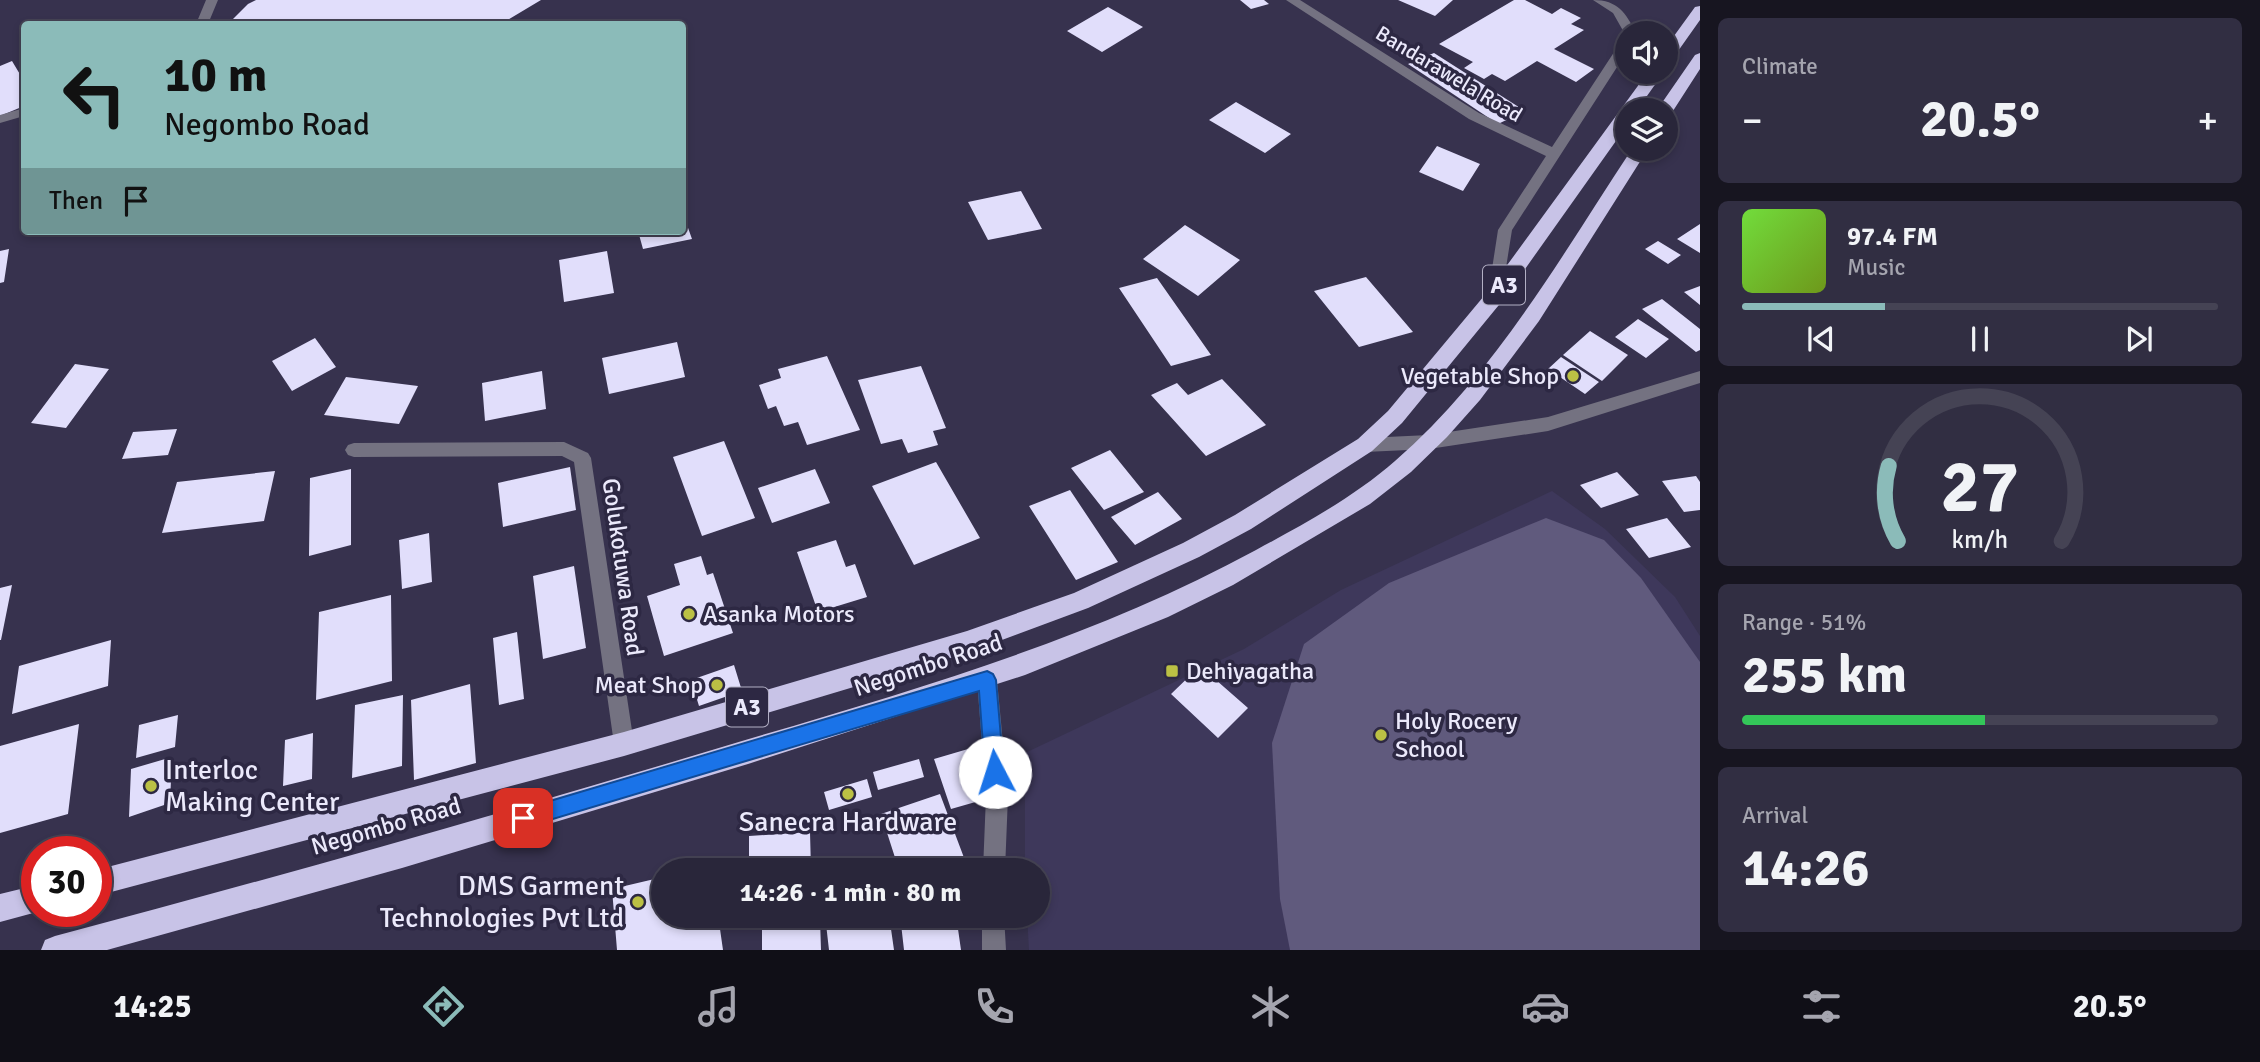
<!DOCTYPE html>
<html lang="en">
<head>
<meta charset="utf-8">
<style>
	:root { --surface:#29263a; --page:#312e42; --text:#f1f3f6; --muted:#a5a5af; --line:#454354; --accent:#8bbbb9 }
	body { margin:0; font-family:Signika,sans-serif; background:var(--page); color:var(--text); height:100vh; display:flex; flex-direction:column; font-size:26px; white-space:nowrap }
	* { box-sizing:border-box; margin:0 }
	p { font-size:23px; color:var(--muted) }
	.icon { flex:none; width:38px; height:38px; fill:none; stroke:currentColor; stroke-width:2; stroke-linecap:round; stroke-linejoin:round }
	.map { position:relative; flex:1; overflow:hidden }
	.side { display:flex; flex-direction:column; gap:18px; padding:18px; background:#171520; width:560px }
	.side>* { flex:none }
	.hud { position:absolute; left:21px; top:21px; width:665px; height:214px; border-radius:7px; box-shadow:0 4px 10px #0003,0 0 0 2px var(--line); background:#8bbbb9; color:#111; overflow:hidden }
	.fabs { position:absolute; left:1615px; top:21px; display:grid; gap:14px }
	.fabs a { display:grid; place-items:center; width:63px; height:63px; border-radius:50%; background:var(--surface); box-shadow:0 4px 10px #0003,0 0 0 2px var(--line); font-size:35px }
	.speed { position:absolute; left:21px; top:836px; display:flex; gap:14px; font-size:35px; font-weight:700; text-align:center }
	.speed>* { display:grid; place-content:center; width:91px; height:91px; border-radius:50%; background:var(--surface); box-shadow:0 4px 10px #0003,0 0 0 2px var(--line); line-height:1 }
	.speed .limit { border:10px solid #d22; background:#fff; color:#111 }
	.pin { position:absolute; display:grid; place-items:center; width:60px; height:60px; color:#fff; margin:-30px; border-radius:14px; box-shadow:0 4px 10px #0006 }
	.me { position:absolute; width:77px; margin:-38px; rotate:355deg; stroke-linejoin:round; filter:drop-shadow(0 0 5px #0008) }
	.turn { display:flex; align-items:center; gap:24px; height:147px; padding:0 28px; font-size:32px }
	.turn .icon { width:91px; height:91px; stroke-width:2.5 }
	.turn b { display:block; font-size:49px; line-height:60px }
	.then { display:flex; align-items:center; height:66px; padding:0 28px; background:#0003; gap:14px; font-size:26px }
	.big { font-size:52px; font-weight:700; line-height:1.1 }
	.side .tile { flex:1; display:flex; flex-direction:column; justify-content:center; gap:10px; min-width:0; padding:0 24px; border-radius:10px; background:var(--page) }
	.side .dial { align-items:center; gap:0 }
	.dial svg { height:182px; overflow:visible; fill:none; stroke:var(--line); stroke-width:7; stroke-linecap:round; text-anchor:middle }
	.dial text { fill:var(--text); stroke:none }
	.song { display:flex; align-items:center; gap:21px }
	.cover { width:84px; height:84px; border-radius:10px; background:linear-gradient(135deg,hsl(100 70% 55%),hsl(80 70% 35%)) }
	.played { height:7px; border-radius:4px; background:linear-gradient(90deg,var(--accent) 30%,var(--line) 30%) }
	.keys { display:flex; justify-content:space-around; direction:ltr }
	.heat { display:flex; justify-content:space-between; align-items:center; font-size:38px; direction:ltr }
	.charge { height:10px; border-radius:5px; background:linear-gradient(90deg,#34c759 51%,var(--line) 0) }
	.trip { position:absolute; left:651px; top:858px; width:399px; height:70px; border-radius:35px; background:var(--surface); box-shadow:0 4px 10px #0003,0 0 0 2px var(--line); font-weight:700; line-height:70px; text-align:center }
	.dock { display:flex; height:112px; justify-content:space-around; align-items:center; background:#100f17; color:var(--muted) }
	.dock .icon { width:49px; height:49px }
	.dock .selected { color:var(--accent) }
	.dock b { font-size:32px; color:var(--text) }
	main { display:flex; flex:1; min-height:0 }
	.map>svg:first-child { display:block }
</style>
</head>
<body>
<main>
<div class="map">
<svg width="1700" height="950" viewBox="0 0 1700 950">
	<rect width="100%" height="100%" fill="#37324e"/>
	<path fill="#3e385b" d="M 1552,491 L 1605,529 L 1675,597 L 1700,636 L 1700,950 L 1029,950 L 1027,915 L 1038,915 L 1038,870 L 1025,870 L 1025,753 L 1244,649 L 1341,590 Z"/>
	<path fill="#605a7d" d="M 1546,518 L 1604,540 L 1641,578 L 1700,662 L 1700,950 L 1290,950 L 1280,899 L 1272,743 L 1304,644 L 1389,583 Z"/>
	<path fill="#e1defb" d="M 256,0 L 541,0 L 501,24 L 228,24 L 248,4 Z
		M 1240,0 L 1264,0 L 1269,4 L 1251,9 Z
		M 1398,0 L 1453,0 L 1435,16 Z
		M 1514,0 L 1525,0 L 1552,14 L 1561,8 L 1581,18 L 1571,24 L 1584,30 L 1554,49 L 1594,69 L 1576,82 L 1537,61 L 1505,81 L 1492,74 L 1484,79 L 1464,68 L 1473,62 L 1439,44 Z
		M 1108,7 L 1143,27 L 1102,52 L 1067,31 Z
		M 1434,53 L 1525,111 L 1498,124 L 1408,64 Z
		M 12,61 L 24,81 L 24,106 L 0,116 L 0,66 Z
		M 1236,102 L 1291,134 L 1265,153 L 1209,120 Z
		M 1437,146 L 1480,164 L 1463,191 L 1419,172 Z
		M 1021,191 L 1042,229 L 988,240 L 968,202 Z
		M 682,211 L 692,239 L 643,249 L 638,231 L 682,231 Z
		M 1700,224 L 1700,253 L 1677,239 Z
		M 1185,225 L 1240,260 L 1198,296 L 1143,259 Z
		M 1658,241 L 1681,255 L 1668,264 L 1645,249 Z
		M 9,249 L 4,282 L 0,283 L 0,251 Z
		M 607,251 L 614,293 L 564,302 L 559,260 Z
		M 1366,277 L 1413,332 L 1359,347 L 1314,291 Z
		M 1157,278 L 1211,355 L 1171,366 L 1119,288 Z
		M 1700,286 L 1700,305 L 1684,292 Z
		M 1662,299 L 1700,329 L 1700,350 L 1696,352 L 1642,309 Z
		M 1638,319 L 1669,339 L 1646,358 L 1615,337 Z
		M 1590,331 L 1628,355 L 1602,381 L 1563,355 Z
		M 315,338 L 336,367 L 292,391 L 272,361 Z
		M 677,342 L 685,377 L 609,394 L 602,358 Z
		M 827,356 L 860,430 L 807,445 L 798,422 L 784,426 L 776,406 L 768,409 L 759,385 L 781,378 L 778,369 Z
		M 1561,357 L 1599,382 L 1585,394 L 1548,369 Z
		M 75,364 L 109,369 L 66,428 L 31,423 Z
		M 921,366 L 946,428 L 933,431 L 938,445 L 908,453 L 902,439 L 881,444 L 858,380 Z
		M 542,371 L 546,409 L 485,421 L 482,383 Z
		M 346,377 L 418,386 L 399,424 L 324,415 Z
		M 1222,379 L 1266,425 L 1206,456 L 1151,395 L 1177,383 L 1188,395 Z
		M 177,429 L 168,455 L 122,459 L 133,432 Z
		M 724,441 L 755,518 L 702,536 L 673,457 Z
		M 1110,450 L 1144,492 L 1104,510 L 1071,468 Z
		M 936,462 L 980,538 L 914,565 L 872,486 Z
		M 570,467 L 576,510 L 503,527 L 498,483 Z
		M 351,469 L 351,545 L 309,556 L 310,478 Z
		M 815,469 L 830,503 L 772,523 L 758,488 Z
		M 275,471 L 264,521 L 162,533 L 177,482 Z
		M 1617,472 L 1639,495 L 1601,508 L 1580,485 Z
		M 1696,476 L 1700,482 L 1700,510 L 1684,512 L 1662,481 Z
		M 1070,490 L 1118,562 L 1076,580 L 1029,506 Z
		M 1158,492 L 1182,519 L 1135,545 L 1111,517 Z
		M 1667,518 L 1691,547 L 1649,558 L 1626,529 Z
		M 429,533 L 432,582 L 402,589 L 399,540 Z
		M 836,540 L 846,567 L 855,564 L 867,597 L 818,612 L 797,552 Z
		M 701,556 L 707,575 L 713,573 L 733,633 L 664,656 L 647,596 L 680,585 L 674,564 Z
		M 574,566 L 586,648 L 543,659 L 533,576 Z
		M 12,585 L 1,640 L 0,640 L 0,588 Z
		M 391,595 L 392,681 L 316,700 L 319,612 Z
		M 517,632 L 524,699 L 499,705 L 493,638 Z
		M 111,640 L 108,686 L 12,714 L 19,666 Z
		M 734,665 L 742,691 L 699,706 L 691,680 Z
		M 1200,666 L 1248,708 L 1218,738 L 1171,694 Z
		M 470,684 L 476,763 L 414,780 L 411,700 Z
		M 403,695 L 402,766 L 352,778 L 355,705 Z
		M 178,715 L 175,747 L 136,758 L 139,725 Z
		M 79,724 L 68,814 L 0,833 L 0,746 Z
		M 313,733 L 312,779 L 283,786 L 285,740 Z
		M 968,749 L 986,799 L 951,809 L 934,759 Z
		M 172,757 L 170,803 L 129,817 L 131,769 Z
		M 919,759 L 924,777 L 878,790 L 873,772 Z
		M 867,779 L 872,797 L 829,810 L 824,792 Z
		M 940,794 L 966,863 L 945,870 L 899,870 L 881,814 Z
		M 810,832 L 811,870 L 749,870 L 749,836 Z
		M 663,877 L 663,915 L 718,915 L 723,950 L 617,950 L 612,889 Z
		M 825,915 L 889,915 L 894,950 L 829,950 Z
		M 900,915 L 956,915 L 961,950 L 904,950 Z
		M 820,919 L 821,950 L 762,950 L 762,921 Z"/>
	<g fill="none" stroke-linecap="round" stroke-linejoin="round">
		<path fill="#747281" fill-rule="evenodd" d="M 206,0 L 218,0 L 208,24 L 196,24 Z
			M 1286,0 L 1300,0 L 1479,113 L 1552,147 L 1622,40 L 1628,36 L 1628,50 L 1512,230 L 1501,299 L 1491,299 L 1488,295 L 1498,230 L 1546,156 L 1469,119 Z
			M 1593,0 C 1618,0 1626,13 1636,33 L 1626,36 L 1613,13 Z
			M 24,108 L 24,116 L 0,123 L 0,115 Z
			M 1700,371 L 1700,383 L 1548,431 L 1429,449 L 1365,452 L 1359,450 L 1356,445 L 1359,440 L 1365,438 L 1429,435 L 1548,417 Z
			M 564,442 L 588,453 L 591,458 L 634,744 L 631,751 L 624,754 L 617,751 L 614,744 L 574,462 L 562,456 L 354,457 L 348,455 L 345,450 L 348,445 L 354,443 Z
			M 987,670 L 994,673 L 997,680 L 1008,796 L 1005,870 L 983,870 L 986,796 L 977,680 L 980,673 Z
			M 982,915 L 1004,915 L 1006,950 L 982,950 Z"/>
		<path fill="#c8c3e7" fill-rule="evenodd" d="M 1700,6 L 1700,20 L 1671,61 L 1666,63 L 1666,47 L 1695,7 Z
			M 1700,53 L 1700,69 L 1671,114 L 1657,110 L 1695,55 Z
			M 1648,72 L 1664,72 L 1637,110 L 1628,110 L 1628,124 L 1503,300 L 1402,423 L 1372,451 L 1251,529 L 1199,557 L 1088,608 L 967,653 L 624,756 L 96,896 L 96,870 L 624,732 L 967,631 L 1074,593 L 1183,543 L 1235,515 L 1358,439 L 1388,411 L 1489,290 Z
			M 1632,149 L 1648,149 L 1539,321 L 1480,400 L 1447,437 L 1411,472 L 1370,504 L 1233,585 L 1168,617 L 1025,675 L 748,764 L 402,868 L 107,950 L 41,950 L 45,940 L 55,936 C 285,875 514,810 742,741 C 918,689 1094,638 1256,550 C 1304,524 1354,497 1395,461 C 1494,375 1560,258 1632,149 Z
			M 37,885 L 37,912 L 0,922 L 0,894 Z"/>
	</g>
	<path fill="#1a73e8" stroke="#114b97" stroke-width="2" d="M 987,671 L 993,674 L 996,680 L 1004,772 L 1002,779 L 995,782 L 988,779 L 985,772 L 979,691 L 523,828 L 516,825 L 513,818 L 516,812 L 523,809 Z"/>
	<g fill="#bbc044" stroke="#2d2843" stroke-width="2.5">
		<circle cx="1573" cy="376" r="7"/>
		<circle cx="689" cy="614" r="7"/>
		<rect x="1165" y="664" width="14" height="14" rx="3.5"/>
		<circle cx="717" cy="685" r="7"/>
		<circle cx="1381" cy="735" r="7"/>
		<circle cx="151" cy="786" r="7"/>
		<circle cx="848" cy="794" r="7"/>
		<circle cx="638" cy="902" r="7"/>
	</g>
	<g text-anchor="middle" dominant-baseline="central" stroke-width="7" stroke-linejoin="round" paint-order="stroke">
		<g font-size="21" fill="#ebe9fb" stroke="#2d2843">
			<text transform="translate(1449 74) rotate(31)">Bandarawela Road</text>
		</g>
		<g fill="#2d2843" stroke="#b2afc4" stroke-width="2">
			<rect x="1483" y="265.5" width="42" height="39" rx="5"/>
			<rect x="726" y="687.5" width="42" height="39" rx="5"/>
		</g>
		<g font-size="23" font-weight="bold" fill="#ebe9fb">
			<text x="1504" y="285">A3</text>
			<text x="747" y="707">A3</text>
		</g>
		<g font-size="24" fill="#ebe9fb" stroke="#2d2843" text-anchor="start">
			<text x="1559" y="376" text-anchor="end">Vegetable Shop</text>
			<text x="703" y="614">Asanka Motors</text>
			<text x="1186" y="671">Dehiyagatha</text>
			<text x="703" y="685" text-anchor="end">Meat Shop</text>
			<text x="1395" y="721">Holy Rocery<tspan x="1395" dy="28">School</tspan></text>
		</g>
		<g font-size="24" fill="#ebe9fb" stroke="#2d2843">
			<text transform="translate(623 567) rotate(82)">Golukotuwa Road</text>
			<text transform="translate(928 665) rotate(-18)">Negombo Road</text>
			<text transform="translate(386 826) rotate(-16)">Negombo Road</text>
		</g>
		<g font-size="28" fill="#ebe9fb" stroke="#2d2843" text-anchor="start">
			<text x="165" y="770">Interloc<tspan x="165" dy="32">Making Center</tspan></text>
			<text x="848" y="822" text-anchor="middle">Sanecra Hardware</text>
			<text x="624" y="886" text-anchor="end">DMS Garment<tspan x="624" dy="32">Technologies Pvt Ltd</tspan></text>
		</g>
	</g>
</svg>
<div class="fabs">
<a><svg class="icon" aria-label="sound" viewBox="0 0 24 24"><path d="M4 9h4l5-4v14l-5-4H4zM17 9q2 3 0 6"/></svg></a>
<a><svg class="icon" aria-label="layers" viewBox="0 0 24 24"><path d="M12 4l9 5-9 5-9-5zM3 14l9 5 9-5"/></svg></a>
</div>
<div class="speed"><div class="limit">30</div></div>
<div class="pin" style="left:523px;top:818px;background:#d93025"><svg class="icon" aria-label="arrive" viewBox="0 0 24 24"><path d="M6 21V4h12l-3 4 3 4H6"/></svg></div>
<svg class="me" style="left:995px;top:772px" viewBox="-20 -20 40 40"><circle r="19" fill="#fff"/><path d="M0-13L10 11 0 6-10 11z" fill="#1a73e8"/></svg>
<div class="trip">14:26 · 1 min · 80 m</div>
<div class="hud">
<div class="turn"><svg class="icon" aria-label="left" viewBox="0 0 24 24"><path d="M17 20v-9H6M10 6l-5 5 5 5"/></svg><div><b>10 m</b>Negombo Road</div></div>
<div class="then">Then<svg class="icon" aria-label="arrive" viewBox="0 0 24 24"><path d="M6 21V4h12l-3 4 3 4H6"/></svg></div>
</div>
</div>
<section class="side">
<div class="tile"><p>Climate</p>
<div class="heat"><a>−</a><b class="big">20.5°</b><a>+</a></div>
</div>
<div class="tile">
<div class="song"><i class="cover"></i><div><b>97.4 FM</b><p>Music</p></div></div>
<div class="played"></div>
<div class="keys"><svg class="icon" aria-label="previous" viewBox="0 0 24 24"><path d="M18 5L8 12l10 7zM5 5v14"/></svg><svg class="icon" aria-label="pause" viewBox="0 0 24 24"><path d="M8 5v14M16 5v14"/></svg><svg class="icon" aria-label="next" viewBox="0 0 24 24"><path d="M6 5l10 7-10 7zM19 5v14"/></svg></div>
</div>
<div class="tile dial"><svg viewBox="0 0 100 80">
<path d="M14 69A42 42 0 1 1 86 69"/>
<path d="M14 69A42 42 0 0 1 10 36" stroke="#8bbbb9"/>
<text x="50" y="56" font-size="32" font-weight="700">27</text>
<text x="50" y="72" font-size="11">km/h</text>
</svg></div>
<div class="tile"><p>Range · 51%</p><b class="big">255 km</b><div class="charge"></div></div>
<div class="tile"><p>Arrival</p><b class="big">14:26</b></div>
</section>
</main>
<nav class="dock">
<b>14:25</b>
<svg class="icon selected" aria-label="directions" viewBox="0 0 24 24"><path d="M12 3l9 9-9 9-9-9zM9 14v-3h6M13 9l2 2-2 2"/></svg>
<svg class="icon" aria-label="music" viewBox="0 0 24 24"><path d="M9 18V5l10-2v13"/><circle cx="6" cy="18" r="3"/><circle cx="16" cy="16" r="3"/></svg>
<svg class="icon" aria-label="phone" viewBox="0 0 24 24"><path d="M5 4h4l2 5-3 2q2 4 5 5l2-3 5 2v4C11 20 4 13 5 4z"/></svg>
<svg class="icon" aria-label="climate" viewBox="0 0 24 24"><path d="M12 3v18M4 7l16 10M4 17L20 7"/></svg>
<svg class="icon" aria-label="car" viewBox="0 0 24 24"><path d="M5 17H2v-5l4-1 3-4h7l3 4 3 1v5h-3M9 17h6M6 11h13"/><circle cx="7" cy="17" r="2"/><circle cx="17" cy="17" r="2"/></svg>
<svg class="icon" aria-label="filters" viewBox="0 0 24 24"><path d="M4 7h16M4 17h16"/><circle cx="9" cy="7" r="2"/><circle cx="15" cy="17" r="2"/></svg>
<b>20.5°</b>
</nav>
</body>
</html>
